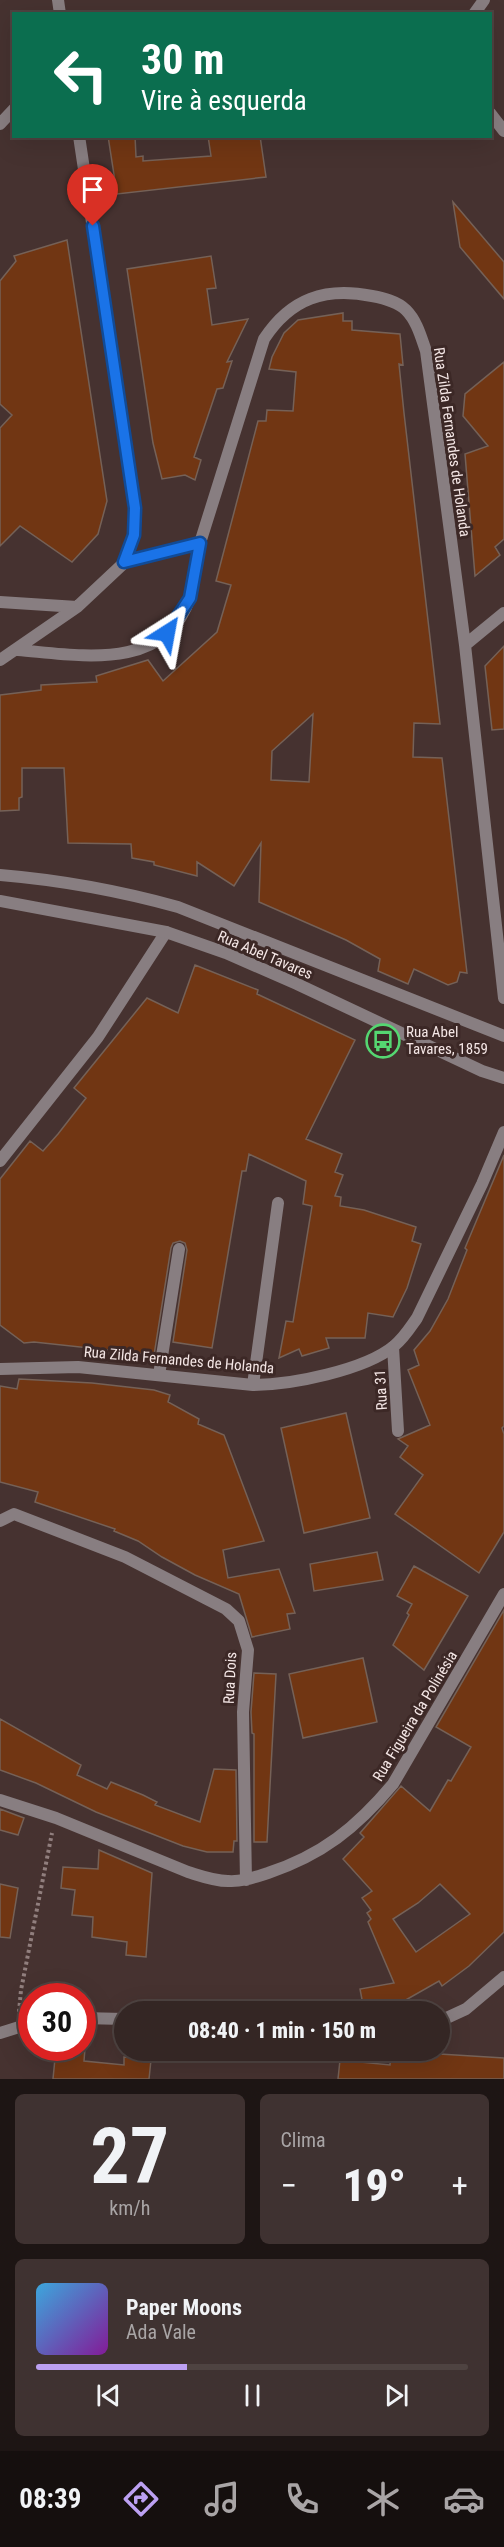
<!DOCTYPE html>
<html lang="pt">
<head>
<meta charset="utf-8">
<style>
	:root { --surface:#342624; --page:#3f3231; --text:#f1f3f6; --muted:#a9a5a6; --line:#4e4341; --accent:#bca0f2 }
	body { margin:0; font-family:"Roboto Condensed",sans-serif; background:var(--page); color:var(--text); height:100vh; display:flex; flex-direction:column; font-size:22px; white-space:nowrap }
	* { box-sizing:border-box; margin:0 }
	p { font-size:20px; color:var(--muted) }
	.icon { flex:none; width:33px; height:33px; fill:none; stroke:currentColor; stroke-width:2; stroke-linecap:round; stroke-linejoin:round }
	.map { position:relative; height:2079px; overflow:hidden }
	.details { display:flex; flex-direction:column; gap:15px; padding:15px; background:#1d1514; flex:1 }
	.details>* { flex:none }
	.banner { position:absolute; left:12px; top:12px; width:480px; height:126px; border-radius:0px; box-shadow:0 6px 24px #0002,0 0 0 2px var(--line); background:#0b6e4f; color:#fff; overflow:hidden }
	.speed { position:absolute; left:18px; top:1983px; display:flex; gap:12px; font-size:30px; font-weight:700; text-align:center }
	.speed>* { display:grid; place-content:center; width:78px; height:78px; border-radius:50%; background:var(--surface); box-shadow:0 6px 24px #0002,0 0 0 2px var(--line); line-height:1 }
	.speed .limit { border:9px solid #d22; background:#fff; color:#111 }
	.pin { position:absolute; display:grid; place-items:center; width:51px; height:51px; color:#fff; margin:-62px -26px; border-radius:50% 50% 50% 0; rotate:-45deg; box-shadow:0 0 6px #0007 }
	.pin .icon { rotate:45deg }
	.me { position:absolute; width:66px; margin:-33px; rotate:34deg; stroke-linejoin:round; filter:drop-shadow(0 0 4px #0008) }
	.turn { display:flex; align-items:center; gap:21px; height:126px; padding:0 30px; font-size:27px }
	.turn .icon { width:78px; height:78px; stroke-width:2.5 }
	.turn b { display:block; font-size:42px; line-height:51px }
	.big { font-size:45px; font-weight:800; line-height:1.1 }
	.details .widget { flex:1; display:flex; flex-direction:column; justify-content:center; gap:9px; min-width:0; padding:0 21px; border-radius:9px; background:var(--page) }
	.details .dial { align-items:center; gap:0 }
	.dial b { font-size:78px; line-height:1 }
	.song { display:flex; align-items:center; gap:18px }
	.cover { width:72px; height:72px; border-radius:9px; background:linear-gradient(135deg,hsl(200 70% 55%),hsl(290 70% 35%)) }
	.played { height:6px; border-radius:3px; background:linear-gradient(90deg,var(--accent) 35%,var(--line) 35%) }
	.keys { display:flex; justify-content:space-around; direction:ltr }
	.heat { display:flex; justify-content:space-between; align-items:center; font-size:33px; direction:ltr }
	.details .tiles { flex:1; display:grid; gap:15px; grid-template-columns:1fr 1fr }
	.widget:last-child { grid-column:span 2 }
	.trip { position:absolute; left:114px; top:2001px; width:336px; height:60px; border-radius:30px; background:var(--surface); box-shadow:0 6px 24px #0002,0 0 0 2px var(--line); font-weight:800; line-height:60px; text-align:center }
	.tab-bar { display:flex; height:96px; justify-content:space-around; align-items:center; background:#150f0e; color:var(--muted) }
	.tab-bar .icon { width:42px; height:42px }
	.tab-bar .on { color:var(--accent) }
	.tab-bar b { font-size:27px; color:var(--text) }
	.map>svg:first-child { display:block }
</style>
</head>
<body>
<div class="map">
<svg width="504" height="2079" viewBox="0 0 504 2079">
	<rect width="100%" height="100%" fill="#463230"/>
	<path fill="#713613" stroke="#756157" stroke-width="1.5" fill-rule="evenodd" d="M 108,136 L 135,136 L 136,157 L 143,156 L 143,161 L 211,156 L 208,136 L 260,136 L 266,177 L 117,194 Z
		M 453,202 L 504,262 L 504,299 L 460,247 Z
		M 67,240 L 107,501 L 98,534 L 72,562 L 20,526 L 0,546 L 0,428 L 12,415 L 0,404 L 0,281 L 16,261 L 14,256 Z
		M 211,256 L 216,288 L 207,289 L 212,325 L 248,319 L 227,362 L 232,361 L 223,388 L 217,389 L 194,457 L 201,460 L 195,480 L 185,475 L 162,479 L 153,443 L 127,269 Z
		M 343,313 L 343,321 L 352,321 L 352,330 L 400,334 L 403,365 L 399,364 L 404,413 L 440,724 L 414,723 L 413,757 L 442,758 L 467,973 L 460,972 L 457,982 L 448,985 L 414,969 L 408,984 L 378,971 L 380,959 L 346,940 L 259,902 L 261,843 L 234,886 L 197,862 L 197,876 L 154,865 L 154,862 L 132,858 L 131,844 L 68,843 L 64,768 L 22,768 L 22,797 L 19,798 L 19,810 L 0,811 L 0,695 L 41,690 L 41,685 L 97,682 L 96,676 L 148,660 L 163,681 L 217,632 L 231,585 L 216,581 L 258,421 L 266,421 L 267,410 L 293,411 L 296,372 L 269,369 L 272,357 L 284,333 L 298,320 ZM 313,714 L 309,782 L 271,780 L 272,751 Z
		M 504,362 L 504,539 L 495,547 L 500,555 L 475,576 L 465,454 L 488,446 L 463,416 L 465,394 Z
		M 504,646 L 504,729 L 492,730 L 485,666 Z
		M 195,965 L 258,990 L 257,994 L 355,1040 L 306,1139 L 342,1154 L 335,1172 L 343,1175 L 335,1196 L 341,1197 L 340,1206 L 364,1210 L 416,1227 L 412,1241 L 421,1244 L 407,1288 L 393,1317 L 368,1313 L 365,1338 L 326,1338 L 329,1348 L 302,1356 L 299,1349 L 279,1358 L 286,1321 L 293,1322 L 312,1206 L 303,1204 L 306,1181 L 249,1154 L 246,1171 L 242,1171 L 212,1348 L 173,1342 L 187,1250 L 185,1243 L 180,1241 L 173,1243 L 171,1248 L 154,1355 L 34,1342 L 24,1343 L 0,1325 L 0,1179 L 30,1141 L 43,1151 L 58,1134 L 86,1098 L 74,1088 L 147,998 L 178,1013 Z
		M 504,1155 L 504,1426 L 502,1428 L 504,1434 L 504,1532 L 479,1573 L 395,1514 L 423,1475 L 400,1457 L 408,1446 L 398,1439 L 430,1425 L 408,1370 L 419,1365 L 414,1350 L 430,1331 L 448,1299 L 467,1250 L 465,1248 Z
		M 19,1379 L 92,1383 L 154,1390 L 170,1395 L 168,1402 L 199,1419 L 198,1424 L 224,1435 L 264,1541 L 223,1550 L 228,1578 L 279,1569 L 295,1613 L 287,1614 L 290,1629 L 252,1637 L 239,1594 L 195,1575 L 162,1557 L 138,1541 L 114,1531 L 115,1529 L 35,1502 L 38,1492 L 0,1482 L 0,1386 L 17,1389 Z
		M 346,1413 L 370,1518 L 304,1533 L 281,1428 Z
		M 377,1552 L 383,1580 L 314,1591 L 310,1564 Z
		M 414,1566 L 468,1596 L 424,1670 L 393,1645 L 409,1615 L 407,1613 L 412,1604 L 397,1596 Z
		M 504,1610 L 504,1932 L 469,1966 L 442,1986 L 439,1981 L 404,2001 L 364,2010 L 360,1989 L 394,1983 L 368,1922 L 371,1919 L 367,1913 L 371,1910 L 362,1898 L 372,1891 L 343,1859 L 364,1837 L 360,1833 L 401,1786 L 430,1811 L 448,1780 L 451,1781 L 471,1747 L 436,1727 ZM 440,1884 L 470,1914 L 416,1952 L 393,1919 L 418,1903 Z
		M 363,1658 L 377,1722 L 303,1738 L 289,1674 Z
		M 254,1673 L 276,1674 L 267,1842 L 254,1842 L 254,1734 L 252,1733 L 251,1712 Z
		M 0,1719 L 81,1765 L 77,1775 L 107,1789 L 111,1782 L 143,1795 L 157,1802 L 155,1805 L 200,1822 L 214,1769 L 236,1770 L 237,1841 L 234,1841 L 233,1852 L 207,1852 L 183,1846 L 96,1812 L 36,1783 L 0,1770 Z
		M 0,1809 L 24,1818 L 18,1835 L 0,1830 Z
		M 99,1850 L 152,1873 L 146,1957 L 126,1955 L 127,1942 L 92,1937 L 93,1917 L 72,1915 L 75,1890 L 61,1888 L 63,1867 L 98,1869 Z
		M 0,1884 L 18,1888 L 10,1938 L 0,1937 Z
		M 56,2048 L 85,2048 L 84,2061 L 124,2065 L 124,2057 L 151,2060 L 149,2079 L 53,2079 Z
		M 391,2051 L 504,2058 L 504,2079 L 338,2079 L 340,2060 L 390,2065 Z"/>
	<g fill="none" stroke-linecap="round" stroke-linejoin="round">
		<path stroke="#917f7e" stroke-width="4" stroke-dasharray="3 3" stroke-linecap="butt" d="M 19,2012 L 21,1990 L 52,1833"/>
		<path stroke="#887e81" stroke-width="12" d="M 474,14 L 484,0
			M 490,113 L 504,131
			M 393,1347 L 398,1431
			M 159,1375 L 179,1249"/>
		<path stroke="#887e81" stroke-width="12" d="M 58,0 L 60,14
			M 0,124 L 14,109
			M 125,562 L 200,543 L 264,339 C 291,298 325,287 372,296 C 383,298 397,301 406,310 C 417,321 421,337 426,351 L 465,645 L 504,998
			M 0,602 L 77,607
			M 465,645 L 504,613
			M 18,650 C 78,655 166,673 190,597 C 195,580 197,560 200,543
			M 0,660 L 77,607 L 125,562 L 134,535 L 135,508 L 79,136
			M 0,1161 L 98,1037 L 166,932
			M 0,1369 L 78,1367 L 253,1385 C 291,1385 365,1370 394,1346 C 404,1338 410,1328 417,1318 L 482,1184 L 504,1132
			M 253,1385 L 278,1203
			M 0,1521 L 14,1514 L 125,1557 L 226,1609 L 239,1621 L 248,1650 L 243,1712 L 246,1880
			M 0,1800 L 56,1818 L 188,1872 C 201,1876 214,1881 228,1881 C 242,1882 255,1877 268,1873 C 322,1855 356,1828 393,1784 L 504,1594
			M 82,2018 L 124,2019
			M 440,2021 L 466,2009 L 504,1977
			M 0,2033 L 32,2023"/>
		<path stroke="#887e81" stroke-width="12" d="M 0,875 C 60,880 120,891 178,907 L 504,1036
			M 0,901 L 166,932 L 226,953 L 297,984 L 482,1071 L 504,1078"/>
	</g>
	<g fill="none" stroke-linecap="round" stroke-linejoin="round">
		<defs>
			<path id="route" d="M 93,226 L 135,508 L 134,535 L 124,562 L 200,543 L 190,598 L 167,633"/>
		</defs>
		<use href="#route" stroke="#114b97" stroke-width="15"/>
		<use href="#route" stroke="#1a73e8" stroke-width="10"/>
	</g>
	<defs>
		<symbol id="bus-ring" viewBox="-11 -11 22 22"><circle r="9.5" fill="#3c2826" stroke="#55d671" stroke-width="1.5"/><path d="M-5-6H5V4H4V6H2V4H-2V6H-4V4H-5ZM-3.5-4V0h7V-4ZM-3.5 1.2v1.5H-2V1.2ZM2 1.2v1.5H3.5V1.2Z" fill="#55d671"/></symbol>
	</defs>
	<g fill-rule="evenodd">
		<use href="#bus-ring" x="364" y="1022" width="38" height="38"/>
	</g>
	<g text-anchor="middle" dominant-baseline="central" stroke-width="6" stroke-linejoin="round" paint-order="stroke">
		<g font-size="15" fill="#f4e6e5" stroke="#3c2826">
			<text transform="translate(452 442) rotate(82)">Rua Zilda Fernandes de Holanda</text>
			<text transform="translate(265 955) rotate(23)">Rua Abel Tavares</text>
			<text transform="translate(179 1360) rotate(5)">Rua Zilda Fernandes de Holanda</text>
			<text transform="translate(381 1390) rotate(-93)">Rua 31</text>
			<text transform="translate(230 1678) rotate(-87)">Rua Dois</text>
			<text transform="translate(415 1716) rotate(-59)">Rua Figueira da Polinésia</text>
		</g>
		<g font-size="15" fill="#f4e6e5" stroke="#3c2826" text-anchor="start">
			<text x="406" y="1032">Rua Abel<tspan x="406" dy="17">Tavares, 1859</tspan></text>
		</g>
	</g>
</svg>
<div class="speed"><div class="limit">30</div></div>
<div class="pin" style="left:93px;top:226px;background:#d93025"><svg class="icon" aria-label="arrive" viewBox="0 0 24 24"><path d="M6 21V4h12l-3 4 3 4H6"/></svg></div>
<svg class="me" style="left:167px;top:633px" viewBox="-20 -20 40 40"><path d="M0-17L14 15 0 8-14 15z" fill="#1a73e8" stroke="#fff" stroke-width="4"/></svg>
<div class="trip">08:40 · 1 min · 150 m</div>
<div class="banner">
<div class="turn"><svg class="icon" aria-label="left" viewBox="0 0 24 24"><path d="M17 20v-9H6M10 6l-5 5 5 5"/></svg><div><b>30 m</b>Vire à esquerda</div></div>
</div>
</div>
<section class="details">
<div class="tiles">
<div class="widget dial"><b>27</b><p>km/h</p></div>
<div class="widget"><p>Clima</p>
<div class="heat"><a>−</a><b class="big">19°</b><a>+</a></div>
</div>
<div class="widget">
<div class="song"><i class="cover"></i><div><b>Paper Moons</b><p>Ada Vale</p></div></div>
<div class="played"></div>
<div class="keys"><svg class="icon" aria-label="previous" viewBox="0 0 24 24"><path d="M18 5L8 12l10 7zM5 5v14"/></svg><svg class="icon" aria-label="pause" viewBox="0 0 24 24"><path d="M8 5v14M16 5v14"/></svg><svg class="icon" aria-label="next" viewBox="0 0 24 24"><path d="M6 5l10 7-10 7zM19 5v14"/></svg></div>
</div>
</div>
</section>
<nav class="tab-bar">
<b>08:39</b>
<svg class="icon on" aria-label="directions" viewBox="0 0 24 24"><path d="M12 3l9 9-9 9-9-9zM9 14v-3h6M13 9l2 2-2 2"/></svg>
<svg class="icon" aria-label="music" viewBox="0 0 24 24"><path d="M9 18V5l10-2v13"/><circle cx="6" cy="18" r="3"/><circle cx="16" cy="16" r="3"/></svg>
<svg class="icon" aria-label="phone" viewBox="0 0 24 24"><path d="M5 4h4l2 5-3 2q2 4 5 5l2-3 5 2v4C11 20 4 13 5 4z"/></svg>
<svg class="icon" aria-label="climate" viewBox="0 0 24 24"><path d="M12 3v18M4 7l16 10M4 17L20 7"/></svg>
<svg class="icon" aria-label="car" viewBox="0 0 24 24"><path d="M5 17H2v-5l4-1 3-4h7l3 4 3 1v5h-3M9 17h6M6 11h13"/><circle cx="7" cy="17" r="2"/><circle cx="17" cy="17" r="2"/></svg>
</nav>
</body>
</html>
